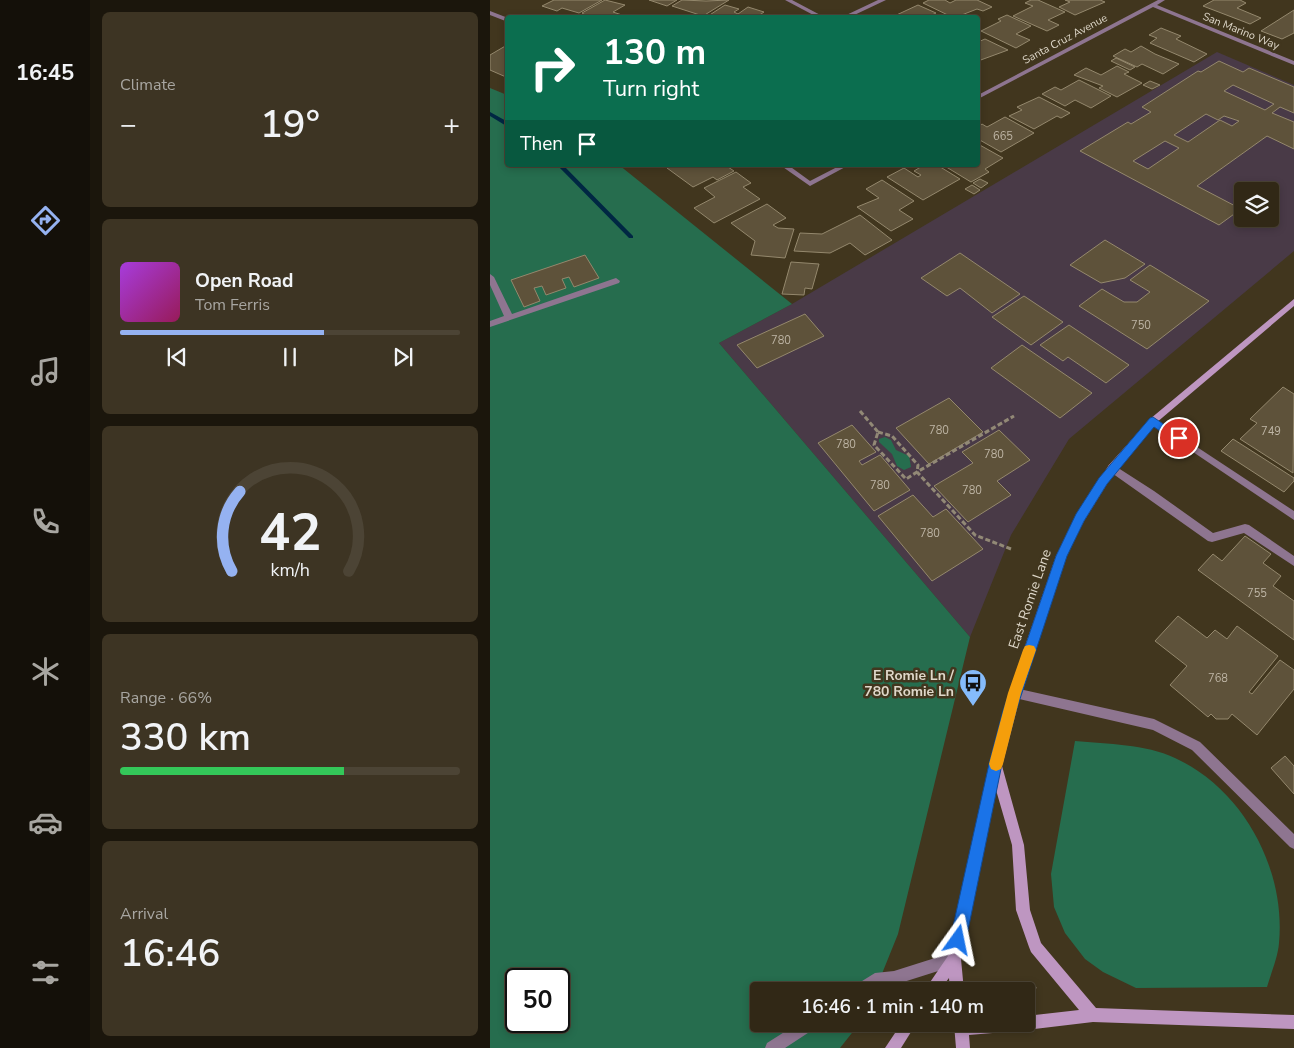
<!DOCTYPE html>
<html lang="en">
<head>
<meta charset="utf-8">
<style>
	:root { --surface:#312816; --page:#3d3423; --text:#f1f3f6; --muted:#a8a6a1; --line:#4c4435; --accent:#95b2f1 }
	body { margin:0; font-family:"Nunito Sans",sans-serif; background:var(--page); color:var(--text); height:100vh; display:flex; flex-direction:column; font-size:19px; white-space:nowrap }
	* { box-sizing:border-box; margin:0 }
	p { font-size:16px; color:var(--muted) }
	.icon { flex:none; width:28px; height:28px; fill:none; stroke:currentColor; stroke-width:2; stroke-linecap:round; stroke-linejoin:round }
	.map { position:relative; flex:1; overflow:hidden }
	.sheet { display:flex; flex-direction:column; gap:12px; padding:12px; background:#1b160c; width:400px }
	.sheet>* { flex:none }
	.guide { position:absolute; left:15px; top:15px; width:475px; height:152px; border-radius:5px; box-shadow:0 2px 8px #0003,0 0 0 1px var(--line); background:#0b6e4f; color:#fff; overflow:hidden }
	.fabs { position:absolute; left:744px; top:182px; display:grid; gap:10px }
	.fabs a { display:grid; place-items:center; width:45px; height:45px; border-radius:5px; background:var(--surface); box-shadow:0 2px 8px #0003,0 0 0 1px var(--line); font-size:25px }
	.speed { position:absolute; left:15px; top:968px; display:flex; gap:10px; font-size:25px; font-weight:700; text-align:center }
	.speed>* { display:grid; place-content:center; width:65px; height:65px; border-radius:50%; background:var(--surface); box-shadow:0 2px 8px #0003,0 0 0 1px var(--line); line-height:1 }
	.speed .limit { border:2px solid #111; border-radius:8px; background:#fff; color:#111 }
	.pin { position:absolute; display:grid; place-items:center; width:42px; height:42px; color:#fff; margin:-21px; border:2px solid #fff; border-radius:50%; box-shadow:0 1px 5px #0007 }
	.me { position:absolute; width:55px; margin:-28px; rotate:12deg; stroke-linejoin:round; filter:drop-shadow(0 0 4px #0008) }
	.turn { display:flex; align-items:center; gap:18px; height:105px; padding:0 15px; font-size:22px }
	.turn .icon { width:65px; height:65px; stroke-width:2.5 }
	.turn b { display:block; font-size:35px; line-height:42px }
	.then { display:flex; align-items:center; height:48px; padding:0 15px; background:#0003; gap:10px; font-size:19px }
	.big { font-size:38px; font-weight:600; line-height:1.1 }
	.sheet .card { flex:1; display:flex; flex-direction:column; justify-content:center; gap:8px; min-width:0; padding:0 18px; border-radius:8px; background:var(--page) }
	.sheet .dial { align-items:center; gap:0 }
	.dial svg { height:130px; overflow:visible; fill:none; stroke:var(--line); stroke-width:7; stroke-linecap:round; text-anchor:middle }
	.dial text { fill:var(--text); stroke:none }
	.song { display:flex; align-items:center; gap:15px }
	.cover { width:60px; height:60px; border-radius:8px; background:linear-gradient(135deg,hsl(280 70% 55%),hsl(330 70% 35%)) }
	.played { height:5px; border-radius:2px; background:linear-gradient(90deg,var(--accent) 60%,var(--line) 60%) }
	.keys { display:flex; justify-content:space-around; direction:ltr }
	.heat { display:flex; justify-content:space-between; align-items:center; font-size:28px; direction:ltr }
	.charge { height:8px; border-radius:4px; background:linear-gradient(90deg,#34c759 66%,var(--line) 0) }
	.trip { position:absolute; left:260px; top:982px; width:285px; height:50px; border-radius:5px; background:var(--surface); box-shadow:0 2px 8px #0003,0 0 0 1px var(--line); font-weight:600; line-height:50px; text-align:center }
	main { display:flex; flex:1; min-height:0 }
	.tabs { display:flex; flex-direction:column; width:90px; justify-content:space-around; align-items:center; background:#141009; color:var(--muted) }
	.tabs .icon { width:35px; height:35px }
	.tabs .active { color:var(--accent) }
	.tabs b { font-size:22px; color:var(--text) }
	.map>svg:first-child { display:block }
</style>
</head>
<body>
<main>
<nav class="tabs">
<b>16:45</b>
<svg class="icon active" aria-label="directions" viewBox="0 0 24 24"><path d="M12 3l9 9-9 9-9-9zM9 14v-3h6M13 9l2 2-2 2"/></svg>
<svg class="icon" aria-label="music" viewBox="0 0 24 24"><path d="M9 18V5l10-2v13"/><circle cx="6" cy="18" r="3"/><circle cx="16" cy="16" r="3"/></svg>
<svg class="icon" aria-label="phone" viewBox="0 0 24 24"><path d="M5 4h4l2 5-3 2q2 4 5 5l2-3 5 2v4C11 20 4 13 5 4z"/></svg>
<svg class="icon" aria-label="climate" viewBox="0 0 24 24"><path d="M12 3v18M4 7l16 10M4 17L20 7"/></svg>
<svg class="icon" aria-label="car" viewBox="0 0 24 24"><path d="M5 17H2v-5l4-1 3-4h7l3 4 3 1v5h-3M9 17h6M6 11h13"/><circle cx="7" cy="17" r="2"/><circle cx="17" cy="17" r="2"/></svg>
<svg class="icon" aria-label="filters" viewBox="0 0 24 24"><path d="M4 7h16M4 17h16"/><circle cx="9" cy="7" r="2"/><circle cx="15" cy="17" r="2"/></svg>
</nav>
<section class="sheet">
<div class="card"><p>Climate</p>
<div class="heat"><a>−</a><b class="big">19°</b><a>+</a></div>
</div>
<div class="card">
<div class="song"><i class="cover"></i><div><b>Open Road</b><p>Tom Ferris</p></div></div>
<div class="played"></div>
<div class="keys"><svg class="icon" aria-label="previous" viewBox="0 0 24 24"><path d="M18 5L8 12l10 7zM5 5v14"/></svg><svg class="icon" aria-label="pause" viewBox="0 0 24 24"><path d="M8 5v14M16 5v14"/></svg><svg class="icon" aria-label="next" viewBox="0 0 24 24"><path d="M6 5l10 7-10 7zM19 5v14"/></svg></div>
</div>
<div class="card dial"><svg viewBox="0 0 100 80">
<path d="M14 69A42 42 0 1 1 86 69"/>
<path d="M14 69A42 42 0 0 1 19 20" stroke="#95b2f1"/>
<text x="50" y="56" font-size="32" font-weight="700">42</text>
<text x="50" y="72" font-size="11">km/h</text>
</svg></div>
<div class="card"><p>Range · 66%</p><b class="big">330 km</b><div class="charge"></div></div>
<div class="card"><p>Arrival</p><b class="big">16:46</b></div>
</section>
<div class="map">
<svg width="804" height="1048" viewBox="0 0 804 1048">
	<rect width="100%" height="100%" fill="#41361e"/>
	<path fill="#493a47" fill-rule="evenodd" d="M 727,52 L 804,85 L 804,251 L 579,439 L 521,535 L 480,637 L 229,343 L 302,304 ZM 752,191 L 780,191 L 780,219 L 752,219 Z"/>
	<path fill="#266d4e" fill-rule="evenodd" d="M 0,88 L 17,95 L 18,165 L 129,165 L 302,304 L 229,343 L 480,637 L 408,934 L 385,991 L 269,991 L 269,1024 L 369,1024 L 350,1048 L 0,1048 ZM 26,979 L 69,979 L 69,1021 L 26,1021 Z
		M 395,437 L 401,440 L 406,450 L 419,456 L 421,467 L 414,470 L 407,466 L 402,454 L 389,442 L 389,439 Z
		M 585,741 C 618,744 655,744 685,758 C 753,789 796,869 789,943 C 788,957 781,973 777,987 L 646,988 L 613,972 L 595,959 L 575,933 L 564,907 L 561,874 Z"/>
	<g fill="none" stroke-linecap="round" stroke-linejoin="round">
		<path fill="#002743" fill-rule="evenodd" d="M 0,112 L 18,122 L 18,127 L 0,116 Z
			M 67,165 L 73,165 L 143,236 L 143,238 L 139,238 Z"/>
	</g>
	<path fill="#5e523a" stroke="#94886d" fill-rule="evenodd" d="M 64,0 L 112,0 L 89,13 L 72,8 L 67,11 L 52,6 Z
		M 115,0 L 135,5 L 123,12 L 135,16 L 101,18 L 92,13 Z
		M 159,0 L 187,0 L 177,6 Z
		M 192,0 L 216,1 L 239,0 L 213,16 L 182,6 Z
		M 439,0 L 455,0 L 460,3 L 466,0 L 487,0 L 502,7 L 493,11 L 487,9 L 464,18 L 433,3 Z
		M 541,0 L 548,0 L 575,12 L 558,20 L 569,25 L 557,31 L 523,16 L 543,6 L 535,3 Z
		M 575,0 L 610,0 L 615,2 L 585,15 L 569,7 L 580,2 Z
		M 724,0 L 750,0 L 756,3 L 747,8 L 771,18 L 760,24 L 713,6 Z
		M 235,5 L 249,9 L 244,12 L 248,14 L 258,7 L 274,12 L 265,18 L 215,18 Z
		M 428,5 L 446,13 L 436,18 L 400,18 Z
		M 804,10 L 804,33 L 792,39 L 771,31 Z
		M 517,15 L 541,26 L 526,34 L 540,40 L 526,48 L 491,31 L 511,21 L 508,19 Z
		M 671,28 L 691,36 L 686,39 L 717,54 L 704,62 L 660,43 L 667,38 L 659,35 Z
		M 495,39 L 518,50 L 488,61 L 488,42 Z
		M 17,45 L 18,76 L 16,77 L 0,70 L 0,55 Z
		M 651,46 L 665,54 L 689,64 L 673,74 L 652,64 L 647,67 L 623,56 L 635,49 L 641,52 Z
		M 626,58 L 645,67 L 640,70 L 621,61 Z
		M 729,61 L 753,72 L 759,68 L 804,87 L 804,113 L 790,107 L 782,113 L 804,122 L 804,149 L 777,136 L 707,186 L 751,209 L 729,225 L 590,151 L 638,122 L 641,124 L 661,112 L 652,107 L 708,71 L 711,72 ZM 743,85 L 784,104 L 775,110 L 734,91 ZM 716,114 L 728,120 L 734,116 L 749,121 L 742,126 L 730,120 L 698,142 L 684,135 ZM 675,141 L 689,148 L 658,169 L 643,161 Z
		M 627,66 L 639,72 L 634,74 L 652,83 L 627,97 L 609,88 L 613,86 L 584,75 L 596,68 L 611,75 Z
		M 589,80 L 621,96 L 601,108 L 585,100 L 575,106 L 552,94 L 565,87 L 571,90 Z
		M 660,81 L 670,85 L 662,89 L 653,85 Z
		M 549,97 L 580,113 L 571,118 L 567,116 L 544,129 L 519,116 L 532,110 L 527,107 Z
		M 515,117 L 544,133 L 511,152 L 488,139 L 488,127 L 492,124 L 497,127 Z
		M 488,144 L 513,158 L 495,169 L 499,172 L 481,182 L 453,165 L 488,165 Z
		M 183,165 L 235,165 L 244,171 L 227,180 L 223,177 L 203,187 L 177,168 Z
		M 434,165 L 447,165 L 470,179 L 433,200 L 397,177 L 414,168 L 428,177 L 431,175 L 424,171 Z
		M 246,172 L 261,183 L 253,187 L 270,199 L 224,223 L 204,208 L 225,197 L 214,188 Z
		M 490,179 L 498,183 L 491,188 L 483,183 Z
		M 392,180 L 424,201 L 409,210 L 423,219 L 401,231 L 367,207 L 389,198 L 376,189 Z
		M 482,185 L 490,190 L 484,194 L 475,189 Z
		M 277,204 L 296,218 L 283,225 L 288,228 L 304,229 L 295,258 L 261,255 L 265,241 L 241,223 Z
		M 370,215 L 402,240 L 375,255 L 360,243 L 340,253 L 304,251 L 310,233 L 332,234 Z
		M 615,240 L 655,264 L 635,278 L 611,283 L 580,265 Z
		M 470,253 L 530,294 L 502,313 L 470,288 L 457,296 L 431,278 Z
		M 95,255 L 109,278 L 84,287 L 79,277 L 72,279 L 76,288 L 56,295 L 52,286 L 44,288 L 50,301 L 34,307 L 21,280 Z
		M 301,262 L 329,264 L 322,289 L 315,288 L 314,295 L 292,294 Z
		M 660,265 L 719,301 L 657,349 L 589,306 L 612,289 L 634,302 L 647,302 L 660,292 L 640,280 Z
		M 534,296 L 573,322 L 541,345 L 502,317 Z
		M 315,314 L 334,336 L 267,368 L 247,345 Z
		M 579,325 L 639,365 L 616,383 L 578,357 L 573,361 L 550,345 Z
		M 532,345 L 602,393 L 570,418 L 501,368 Z
		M 793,387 L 804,394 L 803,473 L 750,439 L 767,423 L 760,419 Z
		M 459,398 L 493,432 L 439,464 L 406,428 Z
		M 362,425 L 386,452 L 369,461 L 372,465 L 390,455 L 420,490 L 384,511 L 328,443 Z
		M 509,430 L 540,460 L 507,481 L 521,495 L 478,522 L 444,486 L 483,463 L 472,452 Z
		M 743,439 L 804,478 L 804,481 L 794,492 L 731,451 Z
		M 423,495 L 443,517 L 456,509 L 493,549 L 442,581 L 388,516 Z
		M 755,536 L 781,554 L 773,563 L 791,576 L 783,586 L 804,601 L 804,640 L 708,570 L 723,554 L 732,561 Z
		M 688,616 L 717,638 L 725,630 L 737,639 L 747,626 L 788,656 L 759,692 L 762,694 L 790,660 L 804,670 L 804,689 L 767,735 L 742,714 L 738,719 L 726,719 L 721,714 L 718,717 L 680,685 L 697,666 L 665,641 Z
		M 795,756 L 804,766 L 804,794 L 781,768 Z"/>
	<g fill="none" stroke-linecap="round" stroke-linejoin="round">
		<path stroke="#928976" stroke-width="3" stroke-dasharray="5 2.5" stroke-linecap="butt" d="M 370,411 L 388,432
			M 388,432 L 402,436 L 428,465 L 427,472 L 416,479 L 384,445 Z
			M 521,549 L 485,535 L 427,472 L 524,416"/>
		<path stroke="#928976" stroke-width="4" stroke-dasharray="6 3" stroke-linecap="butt" d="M 541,1001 L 545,985"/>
		<path fill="#8e7590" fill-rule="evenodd" d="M 0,274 L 4,277 L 22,314 L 123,279 L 126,278 L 130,281 L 129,283 L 0,327 L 0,321 L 14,316 L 0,285 Z
			M 663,418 L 804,511 L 804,520 L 660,423 L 658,421 L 660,419 Z
			M 622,464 L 664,491 L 723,533 L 755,524 L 759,525 L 804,556 L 804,566 L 754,533 L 722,542 L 718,541 L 619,471 L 617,468 L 619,465 Z
			M 525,688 L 664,719 L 710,742 L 804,834 L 804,849 L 800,847 L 702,750 L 663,730 L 525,698 L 521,697 L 519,693 L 521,689 Z
			M 464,952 L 469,954 L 471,959 L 469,964 L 464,966 L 404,985 L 387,987 L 381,991 L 362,991 L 364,986 L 385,973 L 404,971 Z
			M 307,1024 L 326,1024 L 324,1029 L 295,1048 L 275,1048 L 277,1043 Z"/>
		<path fill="#8e7590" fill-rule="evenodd" d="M 295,0 L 302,0 L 336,18 L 329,18 Z
			M 388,0 L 396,0 L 358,18 L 350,18 Z
			M 668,0 L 675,0 L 667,5 L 804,61 L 804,65 L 663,7 L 488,99 L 488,95 Z
			M 0,11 L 18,18 L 18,22 L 0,15 Z
			M 290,165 L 298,165 L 320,181 L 351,165 L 359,165 L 320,186 Z"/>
		<path fill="#be96c1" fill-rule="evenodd" d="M 804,299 L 804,306 L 666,423 L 625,471 L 594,521 L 576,556 L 531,693 L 512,766 L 534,845 L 540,910 L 551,943 L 606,1008 L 804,1015 L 804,1029 L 603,1022 L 536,1030 L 531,1028 L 526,1031 L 479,1035 L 480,1048 L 466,1048 L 464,1024 L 536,1024 L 536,1016 L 589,1010 L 541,952 L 539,947 L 526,910 L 522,845 L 506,790 L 471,959 L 474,991 L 460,991 L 459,978 L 449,991 L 434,991 L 458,956 L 500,764 L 519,693 L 566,556 L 586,515 L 619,465 L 660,419 Z
			M 411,1024 L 426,1024 L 411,1048 L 395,1048 Z"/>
	</g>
	<path fill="#1a73e8" stroke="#114b97" d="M 663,417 L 694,438 L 692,441 L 685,441 L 664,427 L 617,484 L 594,521 L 577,556 L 526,711 L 512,764 L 476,940 L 473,945 L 468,948 L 462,945 L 460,940 L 499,764 L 513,711 L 566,556 L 586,514 L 609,478 L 660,418 Z"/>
	<path fill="#f59e0b" d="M 539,645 L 544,646 L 546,650 L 531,693 L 513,764 L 511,769 L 506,771 L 501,769 L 499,764 L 518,693 L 533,650 L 535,646 Z"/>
	<defs>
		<symbol id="bus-pin" viewBox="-11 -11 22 30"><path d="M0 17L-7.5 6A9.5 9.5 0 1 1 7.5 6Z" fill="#85bbfb" stroke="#41361e"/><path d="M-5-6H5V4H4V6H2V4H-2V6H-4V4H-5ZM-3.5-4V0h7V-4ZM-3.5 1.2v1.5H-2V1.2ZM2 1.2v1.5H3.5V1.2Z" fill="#111"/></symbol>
	</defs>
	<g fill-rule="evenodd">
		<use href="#bus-pin" x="467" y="667" width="32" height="43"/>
	</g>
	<g text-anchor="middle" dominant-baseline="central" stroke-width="5" stroke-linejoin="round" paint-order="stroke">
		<g font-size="11" fill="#dfd8ca" stroke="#41361e">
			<text transform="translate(751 31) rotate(22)">San Marino Way</text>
			<text transform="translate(575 39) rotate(-28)">Santa Cruz Avenue</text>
		</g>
		<g font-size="11" fill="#bfb6a6">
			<text x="513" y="136">665</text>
			<text x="651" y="325">750</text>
			<text x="291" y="340">780</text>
			<text x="449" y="430">780</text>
			<text x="781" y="431">749</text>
			<text x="356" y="444">780</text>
			<text x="504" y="454">780</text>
			<text x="390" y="485">780</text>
			<text x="482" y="490">780</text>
			<text x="440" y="533">780</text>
			<text x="767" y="593">755</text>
			<text x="728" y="678">768</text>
		</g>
		<g font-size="14" fill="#dfd8ca" stroke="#41361e">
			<text transform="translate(540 599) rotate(-71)">East Romie Lane</text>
		</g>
		<g font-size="14" font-weight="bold" fill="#dfd8ca" stroke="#41361e" text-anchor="end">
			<text x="464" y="675">E Romie Ln /<tspan x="464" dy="16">780 Romie Ln</tspan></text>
		</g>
	</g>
</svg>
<div class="fabs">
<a><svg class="icon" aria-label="layers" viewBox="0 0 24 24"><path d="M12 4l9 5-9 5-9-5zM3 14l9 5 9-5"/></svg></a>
</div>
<div class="speed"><div class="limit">50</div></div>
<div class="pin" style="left:689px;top:438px;background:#d93025"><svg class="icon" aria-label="arrive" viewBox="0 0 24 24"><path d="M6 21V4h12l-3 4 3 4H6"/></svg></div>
<svg class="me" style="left:468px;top:940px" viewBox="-20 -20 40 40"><path d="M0-17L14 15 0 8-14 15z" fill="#1a73e8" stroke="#fff" stroke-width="4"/></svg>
<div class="trip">16:46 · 1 min · 140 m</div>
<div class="guide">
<div class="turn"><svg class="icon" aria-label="right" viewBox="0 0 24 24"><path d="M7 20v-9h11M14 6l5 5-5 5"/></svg><div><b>130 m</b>Turn right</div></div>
<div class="then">Then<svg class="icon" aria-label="arrive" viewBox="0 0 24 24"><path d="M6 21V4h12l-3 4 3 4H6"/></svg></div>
</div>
</div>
</main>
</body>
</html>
